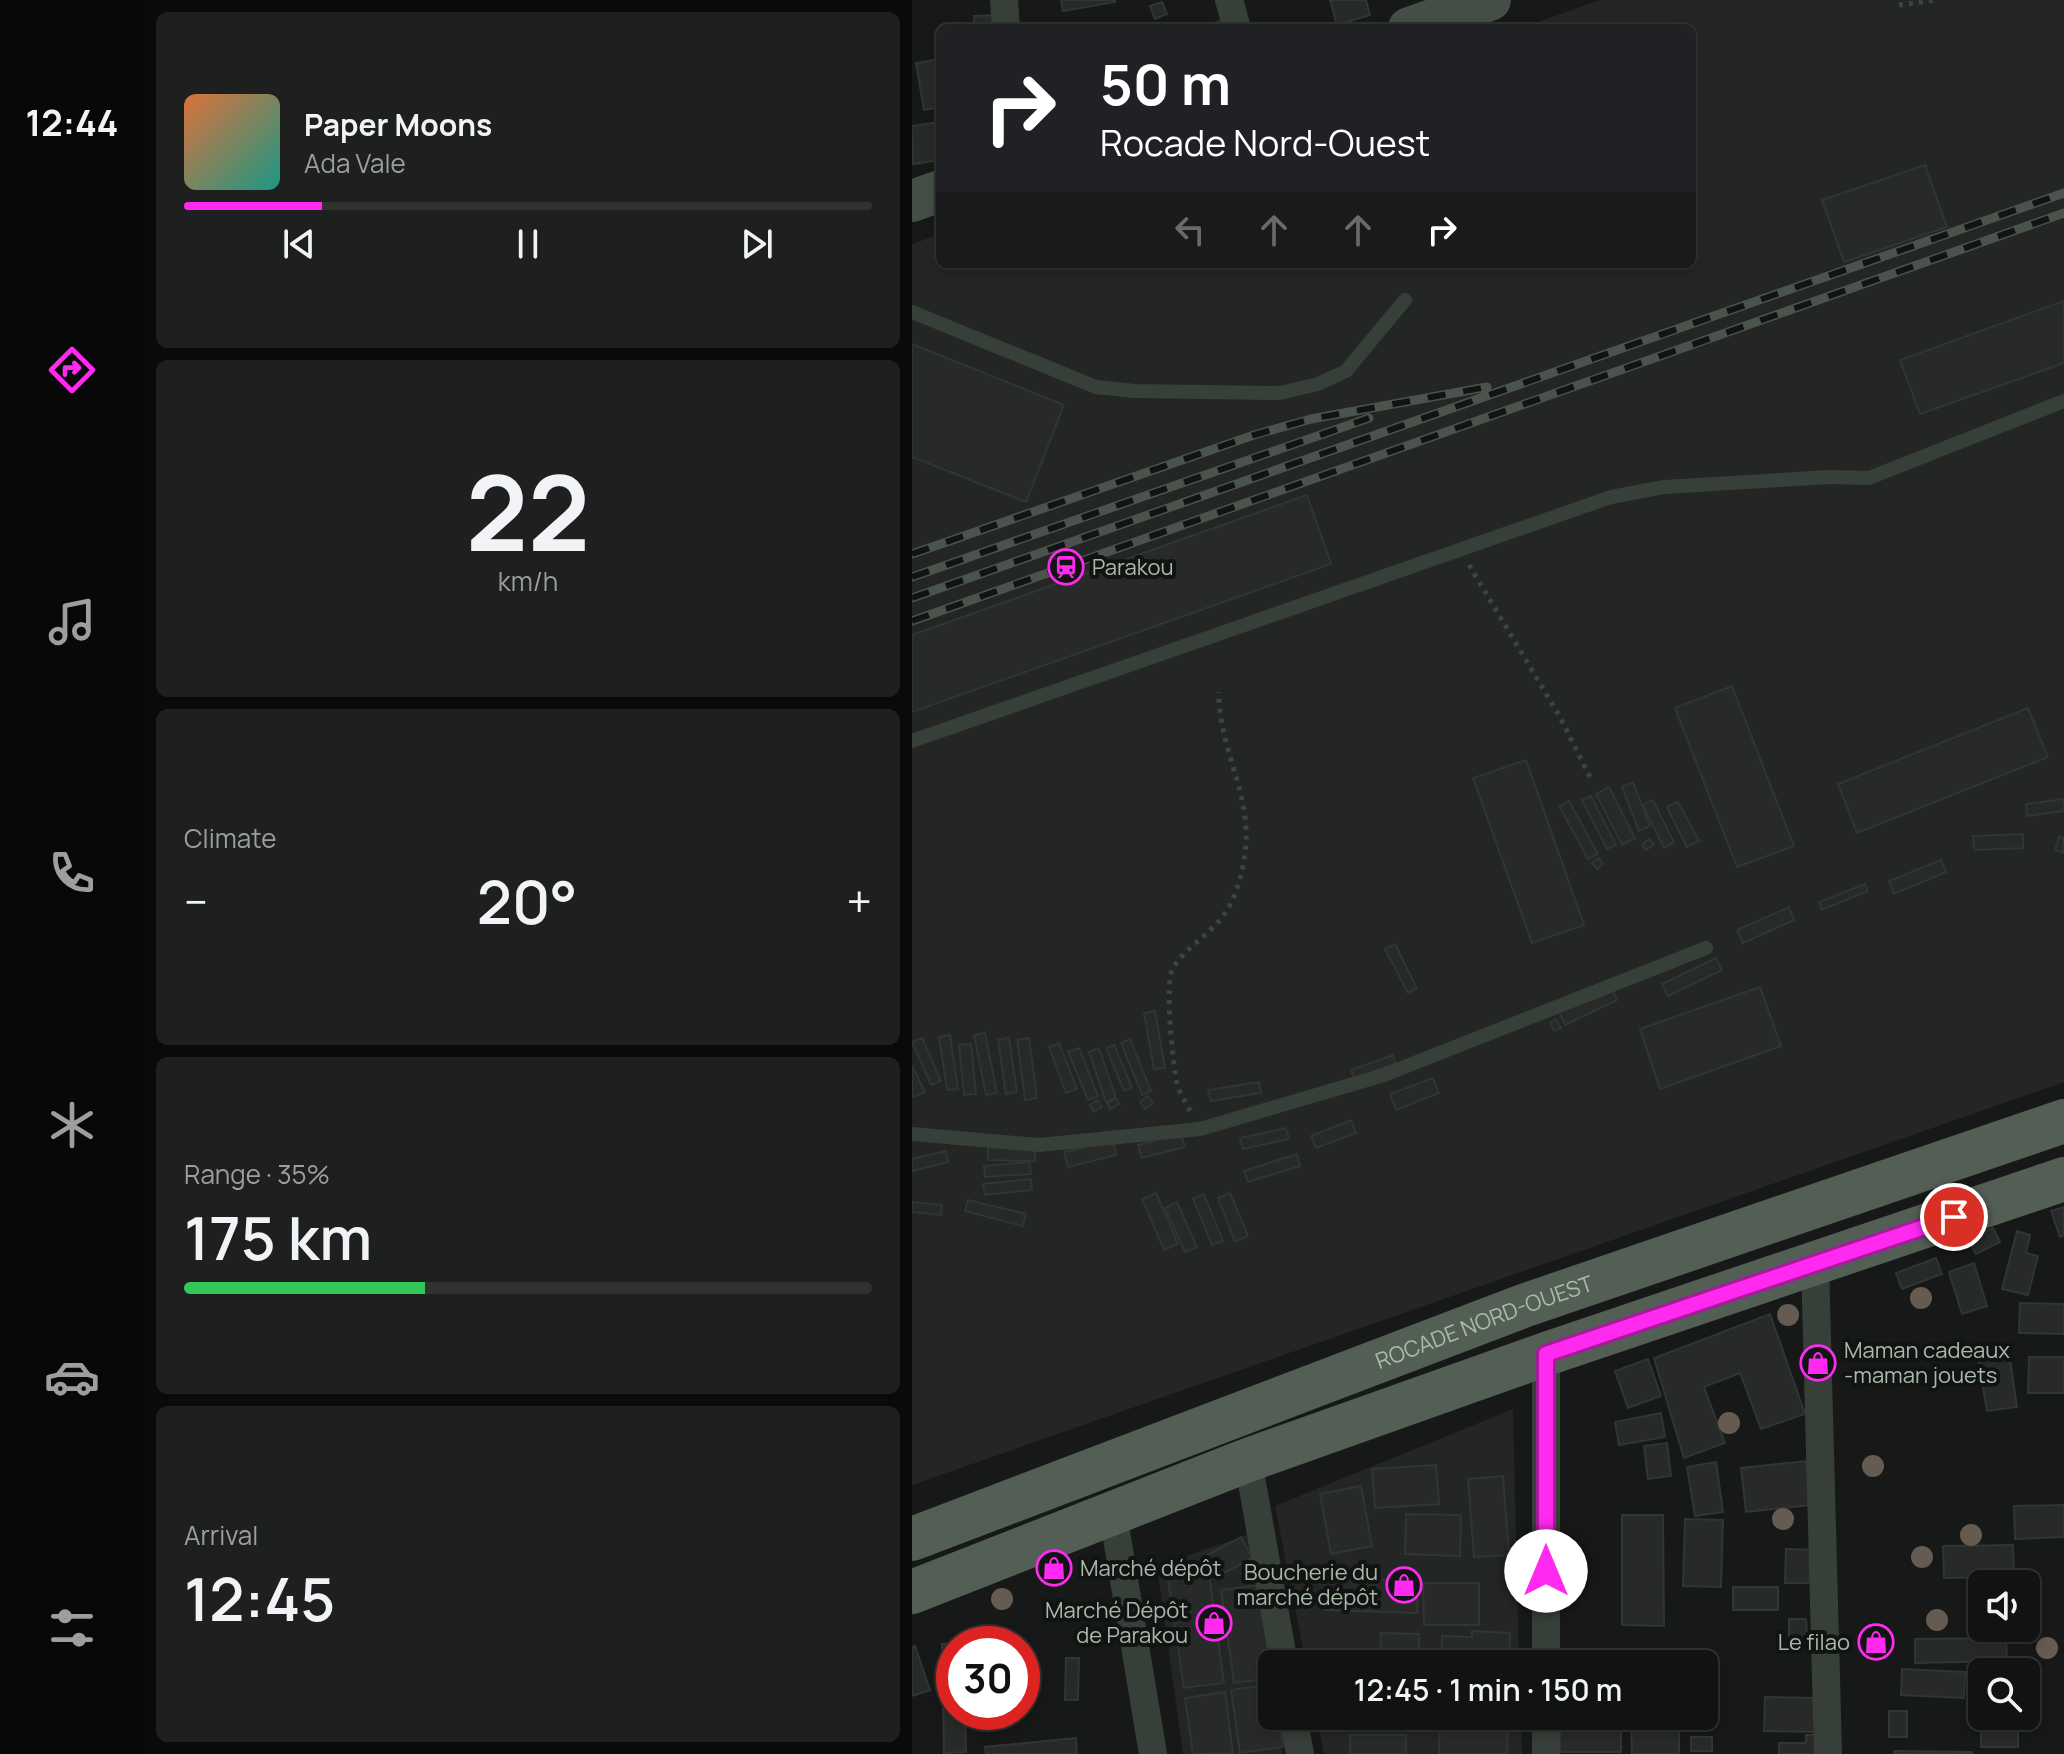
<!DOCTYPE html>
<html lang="en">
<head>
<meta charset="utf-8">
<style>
	:root { --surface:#111312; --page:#1e2020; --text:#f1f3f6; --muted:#9c9e9f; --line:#303232; --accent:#ff29f0 }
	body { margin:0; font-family:Manrope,sans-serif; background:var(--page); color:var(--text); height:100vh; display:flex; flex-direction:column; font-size:30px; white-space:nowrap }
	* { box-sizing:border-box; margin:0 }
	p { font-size:26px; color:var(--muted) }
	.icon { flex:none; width:44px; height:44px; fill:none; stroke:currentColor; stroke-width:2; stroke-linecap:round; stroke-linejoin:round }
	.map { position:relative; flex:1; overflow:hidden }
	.side { display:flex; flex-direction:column; gap:12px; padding:12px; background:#090a0a; width:768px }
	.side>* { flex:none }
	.top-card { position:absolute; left:24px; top:24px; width:760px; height:244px; border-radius:12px; box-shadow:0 4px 12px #0003,0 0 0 2px var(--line); background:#202124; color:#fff; overflow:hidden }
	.controls { position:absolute; left:1056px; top:1570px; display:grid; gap:16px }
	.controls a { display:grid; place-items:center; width:72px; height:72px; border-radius:12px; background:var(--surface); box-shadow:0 4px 12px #0003,0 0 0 2px var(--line); font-size:40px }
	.speed { position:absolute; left:24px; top:1626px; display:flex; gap:16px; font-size:40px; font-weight:700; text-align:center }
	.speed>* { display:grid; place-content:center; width:104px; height:104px; border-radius:50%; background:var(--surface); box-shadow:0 4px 12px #0003,0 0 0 2px var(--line); line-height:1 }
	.speed .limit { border:12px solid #d22; background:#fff; color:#111 }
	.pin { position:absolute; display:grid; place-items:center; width:68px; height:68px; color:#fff; margin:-34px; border:4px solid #fff; border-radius:50%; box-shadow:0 2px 8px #0007 }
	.me { position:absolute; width:88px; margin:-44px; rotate:0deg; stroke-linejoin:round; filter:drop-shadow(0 0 6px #0008) }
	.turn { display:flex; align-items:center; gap:28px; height:168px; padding:0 32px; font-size:36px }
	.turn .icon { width:104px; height:104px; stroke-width:2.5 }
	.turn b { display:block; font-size:56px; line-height:68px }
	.lanes { display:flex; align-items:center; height:76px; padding:0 32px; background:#0003; justify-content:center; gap:40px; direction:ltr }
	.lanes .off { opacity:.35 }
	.big { font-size:60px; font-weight:600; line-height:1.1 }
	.side .tile { flex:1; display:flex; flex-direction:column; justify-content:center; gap:12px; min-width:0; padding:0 28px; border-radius:12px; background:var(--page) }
	.side .dial { align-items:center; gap:0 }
	.dial b { font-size:104px; line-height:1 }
	.song { display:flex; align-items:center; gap:24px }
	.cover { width:96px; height:96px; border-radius:12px; background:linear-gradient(135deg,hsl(20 70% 55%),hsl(170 70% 35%)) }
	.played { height:8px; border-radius:4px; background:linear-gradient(90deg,var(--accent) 20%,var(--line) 20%) }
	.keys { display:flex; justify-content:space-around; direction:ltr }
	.heat { display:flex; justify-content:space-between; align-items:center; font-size:44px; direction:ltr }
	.charge { height:12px; border-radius:6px; background:linear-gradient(90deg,#34c759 35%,var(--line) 0) }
	.trip { position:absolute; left:346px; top:1650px; width:460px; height:80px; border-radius:12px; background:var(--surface); box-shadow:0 4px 12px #0003,0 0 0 2px var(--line); font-weight:600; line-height:80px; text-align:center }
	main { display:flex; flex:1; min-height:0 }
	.tab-bar { display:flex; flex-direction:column; width:144px; justify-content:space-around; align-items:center; background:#070807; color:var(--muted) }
	.tab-bar .icon { width:56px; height:56px }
	.tab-bar .on { color:var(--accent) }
	.tab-bar b { font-size:36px; color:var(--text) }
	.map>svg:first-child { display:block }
</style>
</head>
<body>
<main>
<nav class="tab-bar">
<b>12:44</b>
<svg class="icon on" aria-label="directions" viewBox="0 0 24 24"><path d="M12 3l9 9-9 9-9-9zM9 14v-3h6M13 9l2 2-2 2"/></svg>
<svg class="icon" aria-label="music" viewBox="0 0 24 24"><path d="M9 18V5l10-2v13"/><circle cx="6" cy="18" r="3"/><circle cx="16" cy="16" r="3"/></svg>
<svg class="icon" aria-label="phone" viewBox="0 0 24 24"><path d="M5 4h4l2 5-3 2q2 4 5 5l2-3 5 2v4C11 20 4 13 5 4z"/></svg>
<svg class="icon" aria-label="climate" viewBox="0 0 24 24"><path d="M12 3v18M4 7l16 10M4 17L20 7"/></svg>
<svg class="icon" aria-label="car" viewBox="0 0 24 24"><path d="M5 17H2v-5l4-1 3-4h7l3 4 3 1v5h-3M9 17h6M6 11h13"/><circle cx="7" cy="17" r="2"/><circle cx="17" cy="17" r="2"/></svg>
<svg class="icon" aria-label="filters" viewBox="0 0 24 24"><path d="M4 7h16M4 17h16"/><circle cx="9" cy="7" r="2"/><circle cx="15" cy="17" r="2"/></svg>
</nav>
<section class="side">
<div class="tile">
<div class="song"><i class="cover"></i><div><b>Paper Moons</b><p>Ada Vale</p></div></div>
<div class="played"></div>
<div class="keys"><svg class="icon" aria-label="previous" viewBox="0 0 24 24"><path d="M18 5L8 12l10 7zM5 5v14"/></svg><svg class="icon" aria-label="pause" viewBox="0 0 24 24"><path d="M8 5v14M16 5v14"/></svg><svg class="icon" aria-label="next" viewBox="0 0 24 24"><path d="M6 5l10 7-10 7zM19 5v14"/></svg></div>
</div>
<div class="tile dial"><b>22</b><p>km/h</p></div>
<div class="tile"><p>Climate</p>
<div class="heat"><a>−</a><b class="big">20°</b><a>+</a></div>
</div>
<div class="tile"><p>Range · 35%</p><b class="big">175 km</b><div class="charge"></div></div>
<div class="tile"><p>Arrival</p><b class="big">12:45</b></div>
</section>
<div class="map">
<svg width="1152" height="1754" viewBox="0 0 1152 1754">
	<rect width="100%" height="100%" fill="#171918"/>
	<path fill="#232624" d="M 688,0 L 1152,0 L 1152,1082 L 0,1485 L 0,244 L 28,234 L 28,264 L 780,264 L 780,28 L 609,28 Z
		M 601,1409 L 607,1664 L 394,1664 L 363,1506 Z
		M 338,1534 L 360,1680 L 360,1716 L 365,1716 L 371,1754 L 271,1754 L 245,1566 Z
		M 404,1716 L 609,1716 L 610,1754 L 412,1754 Z"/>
	<path fill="#272a28" stroke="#313533" stroke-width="2" d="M 149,0 L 203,0 L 203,2 L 151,11 Z
		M 418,0 L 454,0 L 458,15 L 425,25 Z
		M 250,2 L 255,14 L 243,19 L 238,6 Z
		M 87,15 L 106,28 L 62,28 L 62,16 Z
		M 320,17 L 324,28 L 288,28 Z
		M 28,59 L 28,107 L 12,110 L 4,63 Z
		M 28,122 L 28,160 L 1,164 L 0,126 Z
		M 1013,165 L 1035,227 L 932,262 L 910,200 Z
		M 1152,301 L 1152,363 L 1008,414 L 988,360 Z
		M 0,344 L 152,405 L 114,502 L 0,457 Z
		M 395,495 L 419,564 L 0,712 L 0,635 Z
		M 820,686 L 882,846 L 825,867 L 763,708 Z
		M 1116,708 L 1136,757 L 945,833 L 926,784 Z
		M 614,760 L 672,925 L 620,943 L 561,778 Z
		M 721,782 L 738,826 L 727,831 L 710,787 Z
		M 697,787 L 723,838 L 710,845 L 684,794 Z
		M 679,796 L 704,845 L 695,849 L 670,800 Z
		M 1152,799 L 1152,811 L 1115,816 L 1114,804 Z
		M 741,800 L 762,842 L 752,848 L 731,805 Z
		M 657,801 L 686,854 L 676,859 L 647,806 Z
		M 766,802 L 787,841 L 775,847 L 755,807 Z
		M 1111,834 L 1111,848 L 1062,850 L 1061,836 Z
		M 1147,837 L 1152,838 L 1152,853 L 1143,850 Z
		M 737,839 L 742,844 L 734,850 L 730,845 Z
		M 687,858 L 691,864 L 685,869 L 680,863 Z
		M 1029,860 L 1034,872 L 982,894 L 977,881 Z
		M 953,884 L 956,891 L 910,910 L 907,902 Z
		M 877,907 L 882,920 L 831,943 L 825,930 Z
		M 483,944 L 505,988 L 496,993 L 473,949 Z
		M 804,958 L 810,970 L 756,996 L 750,984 Z
		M 699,987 L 705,1000 L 653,1025 L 647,1012 Z
		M 848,987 L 869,1046 L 748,1089 L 728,1029 Z
		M 243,1011 L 253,1068 L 242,1069 L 232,1013 Z
		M 644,1019 L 649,1028 L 642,1031 L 638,1023 Z
		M 73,1033 L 85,1093 L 74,1095 L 62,1035 Z
		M 38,1035 L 46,1089 L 35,1090 L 27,1037 Z
		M 10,1038 L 29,1081 L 19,1085 L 0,1042 Z
		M 97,1038 L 105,1092 L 94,1094 L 86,1040 Z
		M 117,1038 L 125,1098 L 113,1100 L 105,1040 Z
		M 218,1039 L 239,1091 L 230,1095 L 209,1043 Z
		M 147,1043 L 165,1089 L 154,1093 L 137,1047 Z
		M 59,1044 L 64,1094 L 52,1095 L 47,1045 Z
		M 202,1045 L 220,1087 L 212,1091 L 194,1048 Z
		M 167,1048 L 186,1096 L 176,1100 L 156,1052 Z
		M 187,1048 L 204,1098 L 194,1102 L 177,1052 Z
		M 481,1055 L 484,1063 L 442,1079 L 439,1070 Z
		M 0,1066 L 13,1092 L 2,1097 L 0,1093 Z
		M 521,1078 L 527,1093 L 484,1110 L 478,1094 Z
		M 347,1082 L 349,1093 L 299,1101 L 296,1090 Z
		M 236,1096 L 241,1103 L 233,1109 L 228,1102 Z
		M 204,1098 L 207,1104 L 198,1109 L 195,1103 Z
		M 185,1100 L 190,1107 L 182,1112 L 178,1105 Z
		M 439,1120 L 444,1133 L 404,1148 L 399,1136 Z
		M 374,1128 L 377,1139 L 331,1149 L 328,1138 Z
		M 269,1134 L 273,1147 L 230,1158 L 226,1145 Z
		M 201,1141 L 204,1155 L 156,1167 L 152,1152 Z
		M 76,1147 L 123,1147 L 123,1161 L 76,1160 Z
		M 34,1151 L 36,1162 L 0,1171 L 0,1159 Z
		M 385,1154 L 388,1166 L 336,1182 L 332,1171 Z
		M 117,1162 L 119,1174 L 73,1177 L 72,1166 Z
		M 119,1179 L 120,1190 L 73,1195 L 71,1184 Z
		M 244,1193 L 266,1244 L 252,1250 L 230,1199 Z
		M 318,1193 L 336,1236 L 323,1242 L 306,1198 Z
		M 292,1194 L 311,1241 L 300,1245 L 281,1199 Z
		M 56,1200 L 114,1214 L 111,1226 L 53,1211 Z
		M 0,1202 L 30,1205 L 29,1215 L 0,1212 Z
		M 265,1202 L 285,1247 L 273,1252 L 253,1208 Z
		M 1152,1207 L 1152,1235 L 1148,1237 L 1139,1211 Z
		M 1081,1228 L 1088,1242 L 1064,1254 L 1056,1239 Z
		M 1105,1231 L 1118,1235 L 1114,1253 L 1126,1256 L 1116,1295 L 1090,1289 Z
		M 1024,1258 L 1030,1274 L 990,1289 L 984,1273 Z
		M 1062,1263 L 1075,1306 L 1050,1314 L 1037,1272 Z
		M 1108,1303 L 1152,1304 L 1152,1334 L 1107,1333 Z
		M 858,1314 L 893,1414 L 849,1429 L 828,1373 L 792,1387 L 813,1443 L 772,1458 L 742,1358 Z
		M 1097,1352 L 1105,1407 L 1075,1411 L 1066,1357 Z
		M 1117,1357 L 1152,1357 L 1152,1393 L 1116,1393 Z
		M 736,1359 L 749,1396 L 716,1408 L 703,1371 Z
		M 749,1413 L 753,1437 L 707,1445 L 703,1422 Z
		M 755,1443 L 759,1476 L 736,1479 L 732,1446 Z
		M 894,1461 L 899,1505 L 834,1512 L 829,1468 Z
		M 804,1462 L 811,1512 L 783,1516 L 775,1467 Z
		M 524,1465 L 527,1504 L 463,1508 L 460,1469 Z
		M 591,1476 L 597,1555 L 562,1557 L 556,1479 Z
		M 449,1486 L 460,1546 L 419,1554 L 408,1494 Z
		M 1152,1505 L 1152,1537 L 1103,1539 L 1102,1506 Z
		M 494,1514 L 549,1515 L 548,1556 L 493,1554 Z
		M 710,1515 L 751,1515 L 752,1626 L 710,1625 Z
		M 773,1519 L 811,1520 L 809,1587 L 771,1586 Z
		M 329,1537 L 340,1558 L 303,1578 L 292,1557 Z
		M 1101,1545 L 1102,1577 L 1032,1578 L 1031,1546 Z
		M 874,1549 L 902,1550 L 902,1583 L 873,1583 Z
		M 296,1567 L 312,1683 L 272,1688 L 255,1573 Z
		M 413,1579 L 506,1581 L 505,1613 L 413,1610 Z
		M 511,1583 L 567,1583 L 567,1625 L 512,1625 Z
		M 347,1585 L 360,1678 L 322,1683 L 309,1590 Z
		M 821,1587 L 866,1587 L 866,1610 L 821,1610 Z
		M 877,1619 L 894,1619 L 895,1637 L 877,1638 Z
		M 560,1631 L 598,1633 L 597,1664 L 529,1664 L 530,1636 L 560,1637 Z
		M 469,1633 L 507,1634 L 507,1664 L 468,1664 Z
		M 1094,1638 L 1095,1661 L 1003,1663 L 1003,1639 Z
		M 51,1643 L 42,1644 L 42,1712 L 53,1712 L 54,1752 L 32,1753 L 30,1644 Z
		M 3,1646 L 18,1690 L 0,1696 L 0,1647 Z
		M 154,1658 L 167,1658 L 166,1700 L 153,1700 Z
		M 1069,1667 L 1106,1667 L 1106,1672 L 1070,1672 L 1070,1716 L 1106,1716 L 1106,1747 L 1069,1747 Z
		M 990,1669 L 1053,1672 L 1052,1698 L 989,1695 Z
		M 360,1684 L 360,1716 L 367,1716 L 371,1747 L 328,1753 L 319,1690 Z
		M 313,1692 L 321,1753 L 281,1754 L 273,1698 Z
		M 853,1697 L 908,1698 L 908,1732 L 852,1731 Z
		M 977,1711 L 995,1711 L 995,1737 L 977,1737 Z
		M 528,1717 L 596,1720 L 595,1754 L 527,1754 Z
		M 648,1722 L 709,1722 L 709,1752 L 648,1752 Z
		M 719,1723 L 767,1723 L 767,1754 L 720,1754 Z
		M 438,1735 L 494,1735 L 494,1754 L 438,1754 Z
		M 894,1735 L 907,1735 L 907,1754 L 867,1754 L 867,1743 L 894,1743 Z
		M 779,1737 L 800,1737 L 800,1751 L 779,1751 Z
		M 164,1738 L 165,1754 L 74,1754 L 73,1747 Z
		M 982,1751 L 1060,1752 L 1060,1754 L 982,1754 Z"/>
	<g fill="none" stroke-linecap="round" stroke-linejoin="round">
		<path stroke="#3d463e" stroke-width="5" stroke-dasharray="4 6" stroke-linecap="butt" d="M 987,5 L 1024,0
			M 557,565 L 648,717 L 679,779
			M 278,1111 C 274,1102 267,1093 265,1083 C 261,1065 252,982 261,968 C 274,947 297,935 311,916 C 323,900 331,873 333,853 C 341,795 306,748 307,692"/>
		<path stroke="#373f39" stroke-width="14" d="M 0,312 L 184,387 L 223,391 L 368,393 L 406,384 L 434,371 L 493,300
			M 0,741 L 699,497 L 752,487 L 918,477 L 957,478 L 1152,401
			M 0,1134 L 127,1145 L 288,1129 L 472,1075 L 794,948"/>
		<path stroke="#373f39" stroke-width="28" d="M 92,0 L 94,28
			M 317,0 L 325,28
			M 903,1263 L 916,1754
			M 634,1354 L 634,1664
			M 336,1460 L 372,1664
			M 201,1514 L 241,1754
			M 381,1716 L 388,1754
			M 634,1716 L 634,1754"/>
		<path stroke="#454f47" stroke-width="42" d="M 497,28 L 578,0
			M 0,201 L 28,191"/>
		<g stroke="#535e55" stroke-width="44">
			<path id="s1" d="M 0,1539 L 611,1306 L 1152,1121"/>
			<path d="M 0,1592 L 336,1460 L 634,1354 L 1152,1179"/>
		</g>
		<defs>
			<path id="rail" d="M 0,554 L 342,435 L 399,419 L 575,387
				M 0,577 L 457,418
				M 0,598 L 1152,193
				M 0,621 L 1152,213"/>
		</defs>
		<use href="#rail" stroke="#4a544c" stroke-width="9"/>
		<use href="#rail" stroke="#121413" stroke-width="6" stroke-dasharray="18" stroke-linecap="butt"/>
	</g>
	<g fill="#665b50">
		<circle cx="1009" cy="1298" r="11"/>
		<circle cx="876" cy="1315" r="11"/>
		<circle cx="817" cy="1423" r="11"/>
		<circle cx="961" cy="1466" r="11"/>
		<circle cx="871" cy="1519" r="11"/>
		<circle cx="1059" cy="1535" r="11"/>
		<circle cx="1010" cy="1557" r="11"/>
		<circle cx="90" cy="1599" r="11"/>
		<circle cx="1025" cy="1620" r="11"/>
		<circle cx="1135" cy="1648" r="11"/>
	</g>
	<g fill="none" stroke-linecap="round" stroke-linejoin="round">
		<defs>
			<path id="route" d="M 634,1571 L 634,1354 L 1042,1217"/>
		</defs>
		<use href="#route" stroke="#a61b9c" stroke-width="20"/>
		<use href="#route" stroke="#ff29f0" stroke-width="14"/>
	</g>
	<defs>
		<symbol id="station-ring" viewBox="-11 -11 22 22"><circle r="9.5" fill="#121413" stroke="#ff29f0" stroke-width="1.5"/><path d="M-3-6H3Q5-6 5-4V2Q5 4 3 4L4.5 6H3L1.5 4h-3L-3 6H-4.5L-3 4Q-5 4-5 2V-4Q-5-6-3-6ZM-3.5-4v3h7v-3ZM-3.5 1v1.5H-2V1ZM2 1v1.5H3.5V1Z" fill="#ff29f0"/></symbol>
		<symbol id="shop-ring" viewBox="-11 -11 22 22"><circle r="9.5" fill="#121413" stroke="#ff29f0" stroke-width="1.5"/><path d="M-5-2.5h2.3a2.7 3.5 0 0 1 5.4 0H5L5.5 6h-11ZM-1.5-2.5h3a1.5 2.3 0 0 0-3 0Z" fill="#ff29f0"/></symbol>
	</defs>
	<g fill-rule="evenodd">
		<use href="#station-ring" x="134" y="547" width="40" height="40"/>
		<use href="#shop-ring" x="886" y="1343" width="40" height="40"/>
		<use href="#shop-ring" x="122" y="1548" width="40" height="40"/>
		<use href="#shop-ring" x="472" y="1565" width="40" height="40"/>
		<use href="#shop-ring" x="282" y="1603" width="40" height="40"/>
		<use href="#shop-ring" x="944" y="1622" width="40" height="40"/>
	</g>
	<g text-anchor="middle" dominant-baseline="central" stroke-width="8" stroke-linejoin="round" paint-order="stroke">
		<g font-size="22" fill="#a8baaa" stroke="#121413" text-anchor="start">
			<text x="180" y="567">Parakou</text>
			<text x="932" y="1350">Maman cadeaux<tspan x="932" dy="25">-maman jouets</tspan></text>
			<text x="168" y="1568">Marché dépôt</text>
			<text x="466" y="1572" text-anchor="end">Boucherie du<tspan x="466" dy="25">marché dépôt</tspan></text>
			<text x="276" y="1610" text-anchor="end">Marché Dépôt<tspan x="276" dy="25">de Parakou</tspan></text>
			<text x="938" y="1642" text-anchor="end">Le filao</text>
		</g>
		<g font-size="22" fill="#a8baaa" stroke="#121413">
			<text stroke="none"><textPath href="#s1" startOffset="612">ROCADE NORD-OUEST</textPath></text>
		</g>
	</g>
</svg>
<div class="controls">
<a><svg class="icon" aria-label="sound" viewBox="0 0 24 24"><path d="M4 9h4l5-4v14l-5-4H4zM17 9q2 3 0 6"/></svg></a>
<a><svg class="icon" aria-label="search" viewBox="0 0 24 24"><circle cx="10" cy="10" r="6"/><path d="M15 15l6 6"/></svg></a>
</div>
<div class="speed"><div class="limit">30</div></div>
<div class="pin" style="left:1042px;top:1217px;background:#d93025"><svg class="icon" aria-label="arrive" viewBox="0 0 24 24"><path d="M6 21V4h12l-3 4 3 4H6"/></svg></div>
<svg class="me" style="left:634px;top:1571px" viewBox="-20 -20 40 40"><circle r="19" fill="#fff"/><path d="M0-13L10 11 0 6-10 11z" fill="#ff29f0"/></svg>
<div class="trip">12:45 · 1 min · 150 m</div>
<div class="top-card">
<div class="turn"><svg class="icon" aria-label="right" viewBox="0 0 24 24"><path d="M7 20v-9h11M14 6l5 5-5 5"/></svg><div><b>50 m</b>Rocade Nord-Ouest</div></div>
<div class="lanes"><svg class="icon off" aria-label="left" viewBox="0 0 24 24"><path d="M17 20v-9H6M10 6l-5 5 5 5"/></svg><svg class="icon off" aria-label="ahead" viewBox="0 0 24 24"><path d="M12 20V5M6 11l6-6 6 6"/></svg><svg class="icon off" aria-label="ahead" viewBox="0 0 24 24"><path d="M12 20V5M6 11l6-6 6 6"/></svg><svg class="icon" aria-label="right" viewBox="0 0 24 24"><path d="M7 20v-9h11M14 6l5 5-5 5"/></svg></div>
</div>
</div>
</main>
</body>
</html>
